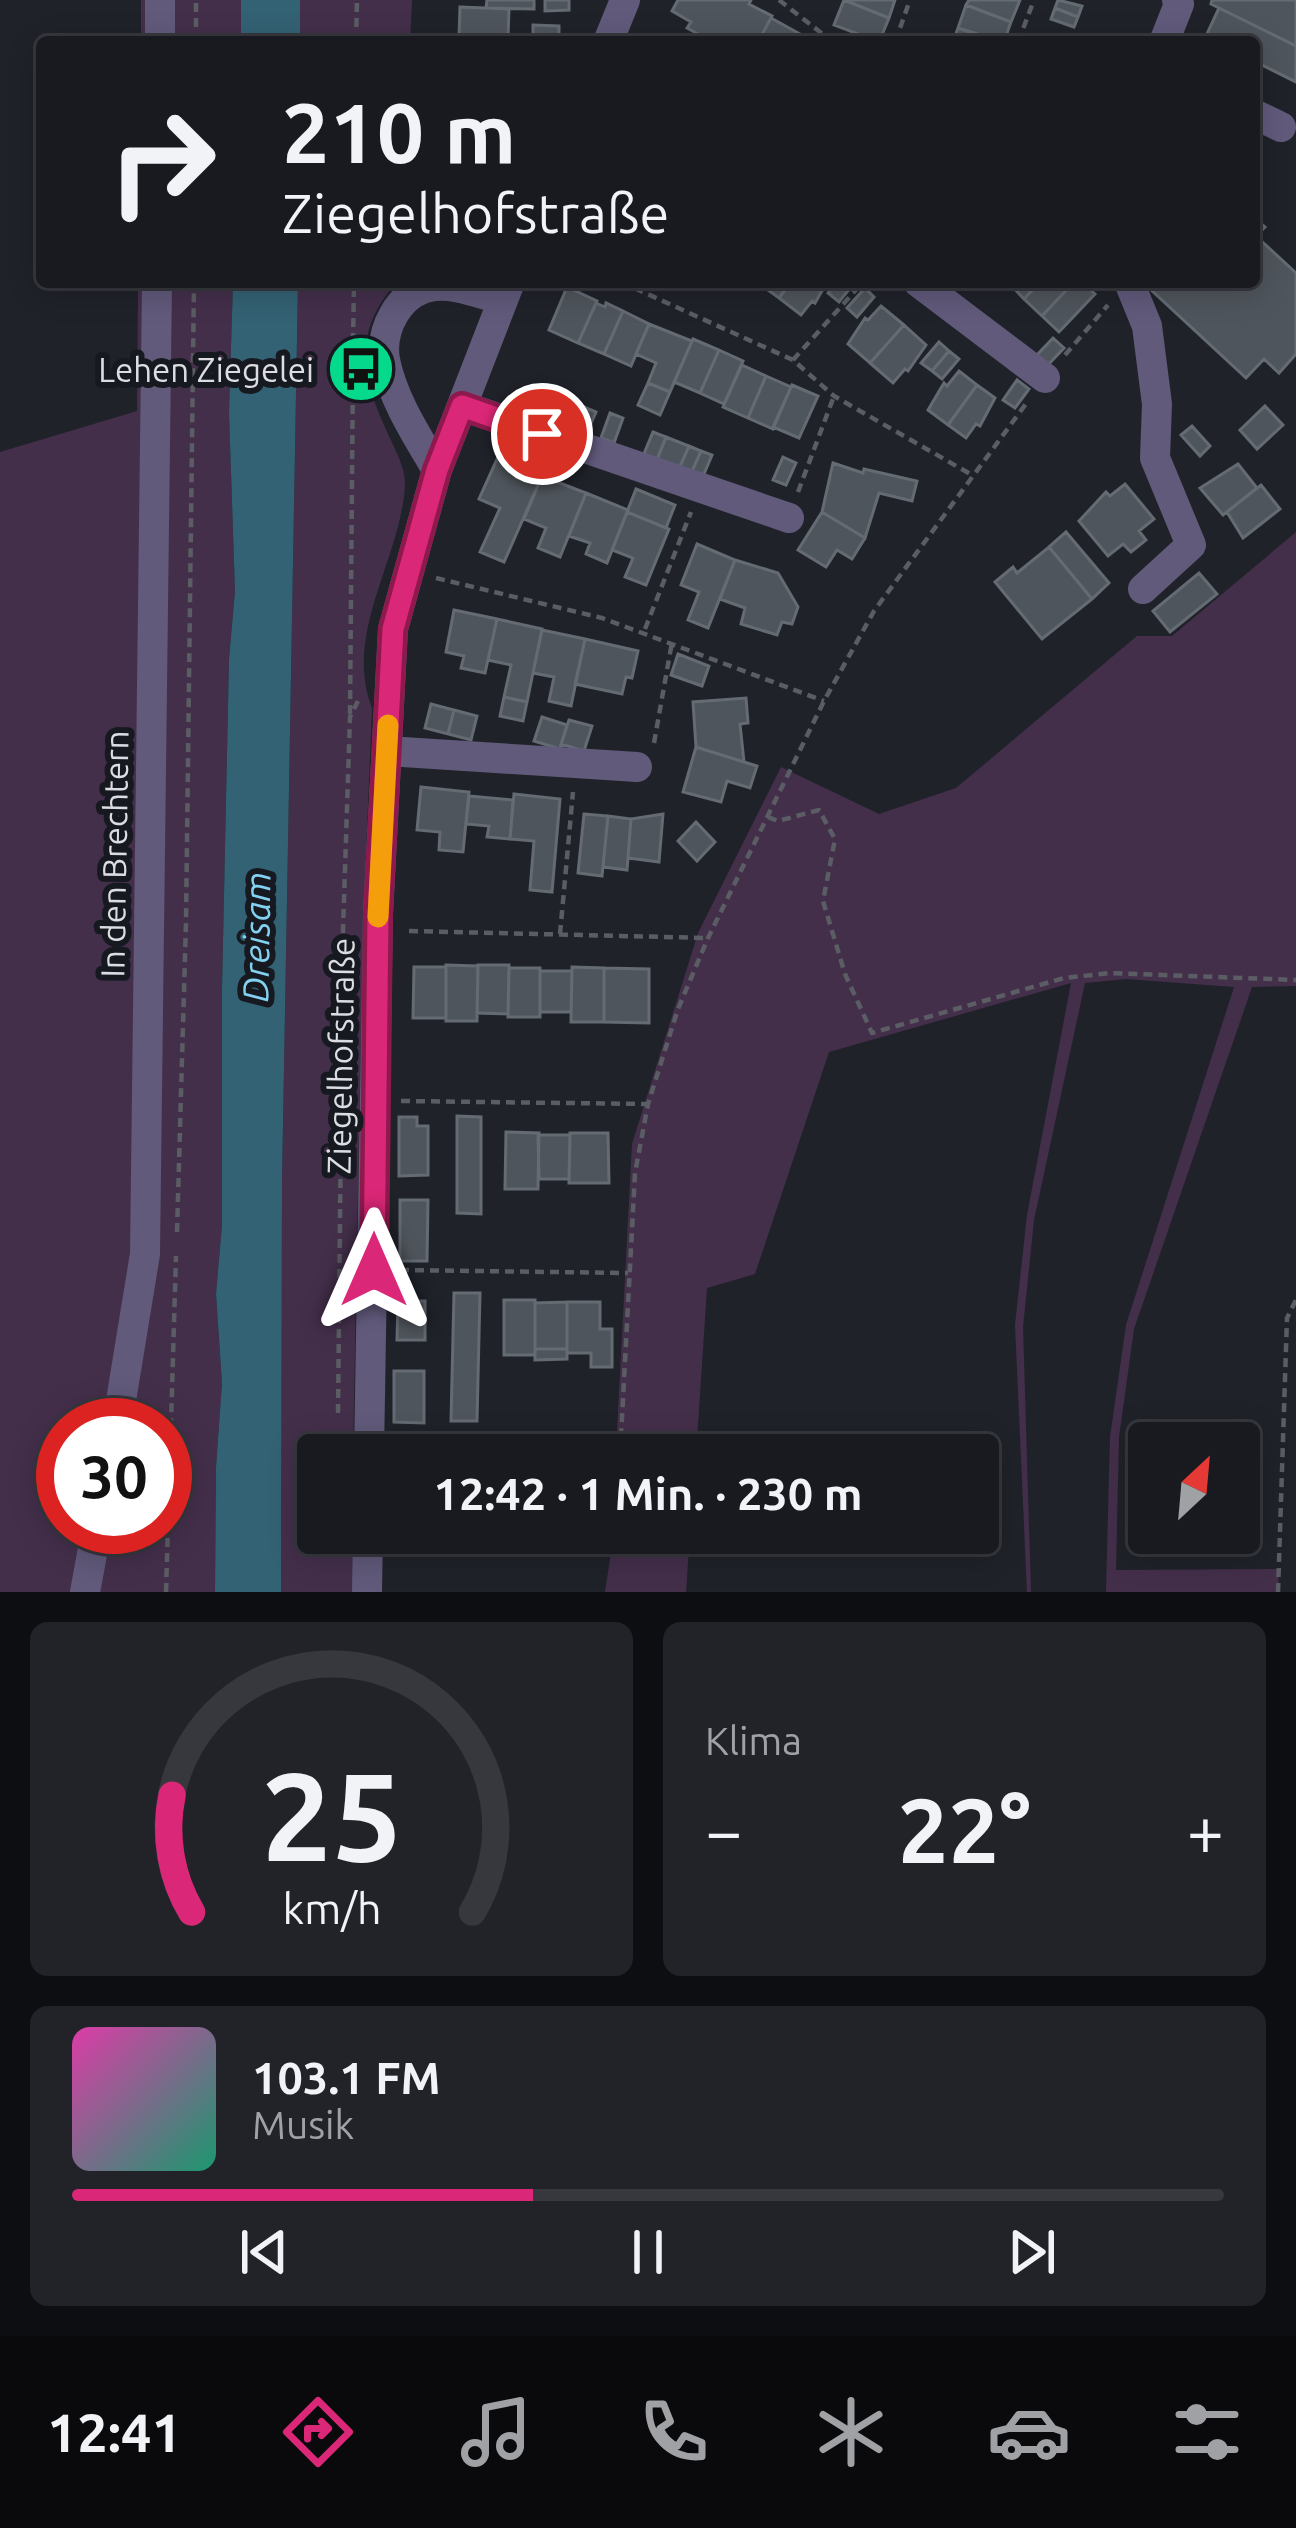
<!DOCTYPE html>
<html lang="de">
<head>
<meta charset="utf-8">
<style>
	:root { --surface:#181a20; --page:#212329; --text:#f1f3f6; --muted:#9fa1a5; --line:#36383e; --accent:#db2777 }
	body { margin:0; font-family:Ubuntu,sans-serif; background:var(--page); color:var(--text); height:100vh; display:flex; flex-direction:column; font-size:45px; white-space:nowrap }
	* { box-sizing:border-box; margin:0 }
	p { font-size:39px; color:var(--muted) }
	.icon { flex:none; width:66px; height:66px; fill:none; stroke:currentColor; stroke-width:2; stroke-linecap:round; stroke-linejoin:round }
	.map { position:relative; height:1592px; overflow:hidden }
	.panel { display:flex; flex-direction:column; gap:30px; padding:30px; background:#0d0e12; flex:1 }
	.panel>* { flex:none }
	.guide { position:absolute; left:36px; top:36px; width:1224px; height:252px; border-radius:12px; box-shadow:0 6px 30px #0003,0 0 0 3px var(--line); background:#181a20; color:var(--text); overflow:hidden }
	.needle { width:78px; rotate:26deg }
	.tools { position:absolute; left:1128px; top:1422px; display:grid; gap:24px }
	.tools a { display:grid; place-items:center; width:132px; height:132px; border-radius:12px; background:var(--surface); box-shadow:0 6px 30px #0003,0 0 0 3px var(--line); font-size:60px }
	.speed { position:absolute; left:36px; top:1398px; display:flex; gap:24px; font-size:60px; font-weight:700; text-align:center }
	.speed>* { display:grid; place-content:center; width:156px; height:156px; border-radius:50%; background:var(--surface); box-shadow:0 6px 30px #0003,0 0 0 3px var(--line); line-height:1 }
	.speed .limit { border:18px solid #d22; background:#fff; color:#111 }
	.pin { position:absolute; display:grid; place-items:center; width:102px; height:102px; color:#fff; margin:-51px; border:6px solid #fff; border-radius:50%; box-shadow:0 3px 12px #0007 }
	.me { position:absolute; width:132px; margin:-66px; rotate:0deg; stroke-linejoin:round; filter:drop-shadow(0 0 9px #0008) }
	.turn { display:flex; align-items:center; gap:42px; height:252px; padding:0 48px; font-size:54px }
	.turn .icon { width:156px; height:156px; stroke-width:2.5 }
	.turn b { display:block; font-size:84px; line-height:102px }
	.big { font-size:90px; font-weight:700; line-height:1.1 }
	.panel .tile { flex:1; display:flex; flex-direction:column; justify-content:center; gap:18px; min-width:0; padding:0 42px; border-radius:18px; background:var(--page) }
	.panel .dial { align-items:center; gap:0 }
	.dial svg { height:312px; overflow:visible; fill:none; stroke:var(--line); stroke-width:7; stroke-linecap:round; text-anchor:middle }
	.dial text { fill:var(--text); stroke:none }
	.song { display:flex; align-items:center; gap:36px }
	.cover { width:144px; height:144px; border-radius:18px; background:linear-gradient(135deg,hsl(320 70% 55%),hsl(160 70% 35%)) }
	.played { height:12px; border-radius:6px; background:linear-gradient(90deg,var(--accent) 40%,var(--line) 40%) }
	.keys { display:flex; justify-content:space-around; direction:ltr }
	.heat { display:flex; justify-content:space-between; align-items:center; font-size:66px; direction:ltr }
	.panel .tiles { flex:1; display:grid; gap:30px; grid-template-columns:1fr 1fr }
	.tile:last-child { grid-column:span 2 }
	.trip { position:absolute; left:297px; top:1434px; width:702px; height:120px; border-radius:12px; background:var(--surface); box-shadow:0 6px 30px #0003,0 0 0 3px var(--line); font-weight:700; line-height:120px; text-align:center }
	.tab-bar { display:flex; height:192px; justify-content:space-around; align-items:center; background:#0a0a0d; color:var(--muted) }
	.tab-bar .icon { width:84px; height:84px }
	.tab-bar .on { color:var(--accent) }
	.tab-bar b { font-size:54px; color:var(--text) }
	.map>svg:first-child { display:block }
</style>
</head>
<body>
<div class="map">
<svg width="1296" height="1592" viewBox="0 0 1296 1592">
	<rect width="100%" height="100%" fill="#20222a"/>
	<path fill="#442f4b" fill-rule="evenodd" d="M 141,0 L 241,0 L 241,42 L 141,42 Z
		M 300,0 L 412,0 L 410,42 L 300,42 Z
		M 138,282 L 233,282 L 229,413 L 235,591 L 229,659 L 222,989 L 222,1225 L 216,1294 L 222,1383 L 216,1467 L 215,1592 L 0,1592 L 0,452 L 137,411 ZM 63,1425 L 165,1425 L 165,1527 L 63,1527 Z
		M 298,282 L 397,282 C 352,332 361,376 388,434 C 395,450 406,468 405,486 C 400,561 343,633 372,708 L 363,927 L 353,1455 L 318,1455 L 318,1533 L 353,1533 L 354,1592 L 281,1592 L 282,1180 Z
		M 1296,532 L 1296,986 L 1252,987 L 1134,1329 L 1119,1437 L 1116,1570 L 1279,1569 L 1278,1592 L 1106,1592 L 1110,1437 L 1126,1325 L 1234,987 L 1126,979 L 1085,983 L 1034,1220 L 1023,1327 L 1031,1592 L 1027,1592 L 1015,1325 L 1027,1215 L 1071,983 L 829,1052 L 755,1274 L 707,1288 L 696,1455 L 625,1455 L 629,1432 L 617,1432 L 632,1144 L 698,933 L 781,767 L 879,814 L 956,788 L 1137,636 L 1172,636 Z
		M 614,1533 L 690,1533 L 686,1592 L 605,1592 Z"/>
	<path fill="#336274" d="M 241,0 L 300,0 L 300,42 L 241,42 Z
		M 233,282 L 298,282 L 282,1180 L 281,1592 L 215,1592 L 216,1467 L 222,1383 L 216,1294 L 222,1225 L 222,989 L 229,659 L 235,591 L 229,413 Z"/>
	<path fill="#4f555c" stroke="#646b72" stroke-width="3" d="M 487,0 L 534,0 L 534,9 L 486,8 Z
		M 545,0 L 569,0 L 569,10 L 545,11 Z
		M 678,0 L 751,0 L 749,4 L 772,16 L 758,42 L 713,42 L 687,28 L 691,22 L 672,11 Z
		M 844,0 L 895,0 L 889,18 Z
		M 844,0 L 889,18 L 879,42 L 834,25 Z
		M 969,0 L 1020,0 L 1011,22 L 966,5 Z
		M 1058,0 L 1082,6 L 1078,17 L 1055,8 Z
		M 1212,0 L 1296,0 L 1296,46 L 1211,4 Z
		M 966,5 L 1011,22 L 1004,42 L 958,28 Z
		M 460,7 L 509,9 L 508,38 L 459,37 Z
		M 1055,8 L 1078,17 L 1074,27 L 1051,19 Z
		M 1219,8 L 1296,46 L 1296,82 L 1254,61 L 1254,42 L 1214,42 L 1205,38 Z
		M 771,18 L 811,40 L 810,42 L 758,42 Z
		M 533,25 L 559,26 L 559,38 L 533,38 Z
		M 958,28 L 997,42 L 953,42 Z
		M 459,37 L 508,38 L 508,42 L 459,42 Z
		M 1256,219 L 1265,227 L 1256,236 L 1296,273 L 1296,354 L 1279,373 L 1264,359 L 1246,378 L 1148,287 L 1152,282 L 1254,282 Z
		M 757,282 L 791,282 L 779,298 Z
		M 791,282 L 827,282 L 815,303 L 812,301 L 801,315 L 779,298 Z
		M 837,282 L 855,282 L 839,302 L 828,293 Z
		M 1008,282 L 1040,282 L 1024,299 Z
		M 1040,282 L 1074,282 L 1042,316 L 1024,299 Z
		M 1074,282 L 1082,282 L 1095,294 L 1059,332 L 1042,316 Z
		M 567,287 L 597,301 L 578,343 L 549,330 Z
		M 865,288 L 874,297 L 857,317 L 847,308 Z
		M 596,303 L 605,307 L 606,303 L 623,311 L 604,354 L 578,343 Z
		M 881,306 L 904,325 L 870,363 L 848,344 L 865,318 L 868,320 Z
		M 623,311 L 649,324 L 631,366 L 604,354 Z
		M 649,324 L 692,341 L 670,392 L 648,383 L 656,363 L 636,354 Z
		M 904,325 L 926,345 L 908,371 L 905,369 L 893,383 L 870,363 Z
		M 1053,338 L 1064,348 L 1046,367 L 1035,357 Z
		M 693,339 L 719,350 L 700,393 L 674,382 Z
		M 939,342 L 949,351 L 932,371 L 921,363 Z
		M 719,350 L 743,361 L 724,404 L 700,393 Z
		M 949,351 L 959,359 L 942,379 L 932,371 Z
		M 742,365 L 766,376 L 748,418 L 723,407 Z
		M 959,371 L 977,385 L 948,425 L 928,410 L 944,383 L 947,386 Z
		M 766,376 L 791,387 L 773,429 L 748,418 Z
		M 1017,380 L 1029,389 L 1015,408 L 1003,400 Z
		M 648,383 L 670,392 L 660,415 L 638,405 Z
		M 792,385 L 818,396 L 799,438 L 773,427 Z
		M 977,385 L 995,398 L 980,426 L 976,424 L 966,438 L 948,425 Z
		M 535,389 L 548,394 L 538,418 L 526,413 Z
		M 571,402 L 584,407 L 574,430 L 562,425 Z
		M 1265,406 L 1283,425 L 1257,449 L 1240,430 Z
		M 584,407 L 596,412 L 586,435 L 574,430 Z
		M 610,413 L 623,418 L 614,443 L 601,438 Z
		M 1192,426 L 1210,446 L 1200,456 L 1181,435 Z
		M 653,432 L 666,437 L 656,462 L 643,456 Z
		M 666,437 L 689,446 L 678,471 L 656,462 Z
		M 689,446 L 701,451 L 690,476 L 678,471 Z
		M 701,451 L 712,455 L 701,481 L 690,476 Z
		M 498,457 L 542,476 L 504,562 L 480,552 L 500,508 L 479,499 Z
		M 783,457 L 796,463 L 786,485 L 773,480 Z
		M 833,463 L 863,473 L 864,469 L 917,481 L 912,501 L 879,493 L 865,538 L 822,512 Z
		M 1238,464 L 1257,488 L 1223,515 L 1200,488 Z
		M 542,476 L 586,493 L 560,557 L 538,548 L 546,528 L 524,519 Z
		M 1125,484 L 1154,519 L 1139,531 L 1146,540 L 1131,552 L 1123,544 L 1108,556 L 1079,521 L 1106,492 L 1110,496 Z
		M 1261,485 L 1280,509 L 1243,538 L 1227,512 Z
		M 636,489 L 675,505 L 666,528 L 627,512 Z
		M 586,493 L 628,510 L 607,563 L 586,554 L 590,543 L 569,536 Z
		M 627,512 L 669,529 L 646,585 L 625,577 L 633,558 L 612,550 Z
		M 822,512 L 865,538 L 852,559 L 837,550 L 826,567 L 798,550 Z
		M 1066,532 L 1109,583 L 1092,599 L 1049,547 Z
		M 697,544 L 735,560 L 708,628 L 688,620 L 699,592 L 681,585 Z
		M 1049,547 L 1092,599 L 1042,639 L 995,582 L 1013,567 L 1017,573 Z
		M 735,560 L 778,573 L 798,607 L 792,624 L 782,622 L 777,635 L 741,624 L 745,608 L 720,599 Z
		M 1199,573 L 1217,594 L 1170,632 L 1153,611 Z
		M 454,610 L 497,619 L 485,673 L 461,668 L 464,656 L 446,652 Z
		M 497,619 L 542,629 L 527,702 L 504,697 L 511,665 L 488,660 Z
		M 542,630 L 585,639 L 571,706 L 549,701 L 554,677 L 533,673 Z
		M 585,639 L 638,651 L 632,678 L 626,677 L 622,694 L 575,684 Z
		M 678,654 L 709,666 L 702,686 L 671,675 Z
		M 504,697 L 527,702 L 523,721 L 500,716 Z
		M 746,698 L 748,723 L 740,724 L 744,762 L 696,747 L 693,702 Z
		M 431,704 L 454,710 L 448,734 L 425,728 Z
		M 454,710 L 477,716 L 471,740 L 448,734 Z
		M 542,717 L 567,725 L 560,749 L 534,741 Z
		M 569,720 L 592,726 L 584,751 L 561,744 Z
		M 696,747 L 757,766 L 750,788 L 727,781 L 721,802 L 683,792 Z
		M 421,787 L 469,792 L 463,852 L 439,850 L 440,832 L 417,830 Z
		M 514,794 L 560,799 L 552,892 L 530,890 L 534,841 L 510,839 Z
		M 469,796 L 513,800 L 510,839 L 487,837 L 489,826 L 466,824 Z
		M 584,814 L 608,816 L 602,876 L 578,873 Z
		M 663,814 L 659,862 L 628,858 L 631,819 Z
		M 608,816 L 631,819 L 627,870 L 603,867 Z
		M 696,822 L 715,842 L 697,861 L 678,841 Z
		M 446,965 L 478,966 L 477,1021 L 446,1021 Z
		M 509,965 L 508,1014 L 477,1013 L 478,965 Z
		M 414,967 L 446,967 L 446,1018 L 413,1018 Z
		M 572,967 L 604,968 L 604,1022 L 571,1022 Z
		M 509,968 L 540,968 L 540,1017 L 508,1017 Z
		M 604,968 L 649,969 L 649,1023 L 604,1022 Z
		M 540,971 L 572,971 L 571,1012 L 540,1012 Z
		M 457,1116 L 481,1117 L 481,1214 L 457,1213 Z
		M 399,1117 L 417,1117 L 417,1126 L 428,1126 L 428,1175 L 399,1176 Z
		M 506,1132 L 539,1133 L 538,1189 L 505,1189 Z
		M 570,1133 L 608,1133 L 609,1183 L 569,1183 Z
		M 538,1135 L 570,1135 L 569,1179 L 539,1179 Z
		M 400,1200 L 428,1200 L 427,1261 L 400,1261 Z
		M 454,1293 L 480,1293 L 477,1421 L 451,1421 Z
		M 504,1300 L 535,1300 L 535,1355 L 504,1355 Z
		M 398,1301 L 425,1301 L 425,1340 L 397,1340 Z
		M 567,1302 L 567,1349 L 535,1349 L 535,1303 Z
		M 567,1302 L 600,1302 L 600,1329 L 612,1329 L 612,1367 L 591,1367 L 591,1353 L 567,1353 Z
		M 535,1349 L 567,1349 L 567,1359 L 535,1360 Z
		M 394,1371 L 424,1371 L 424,1423 L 394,1422 Z"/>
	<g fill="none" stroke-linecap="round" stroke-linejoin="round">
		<path stroke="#5b5d64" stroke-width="4.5" stroke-dasharray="9 6" stroke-linecap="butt" d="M 779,0 L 833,42
			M 196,42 L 196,0
			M 356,42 L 357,0
			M 895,42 L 910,0
			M 1018,42 L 1034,0
			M 621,282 L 793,360 L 834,396 L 972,475
			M 353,342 L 354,282
			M 1065,355 L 1108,305
			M 793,360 L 863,282
			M 798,492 L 834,396
			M 436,578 L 602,618 L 824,701
			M 645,629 L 691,512
			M 350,714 L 353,360
			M 654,743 L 672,642
			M 768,817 L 778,821 L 819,810 L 835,839 L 823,901 L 845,974 L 872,1033 L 1064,978 L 1110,973 L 1296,980
			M 409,931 L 708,938
			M 560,934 L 573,792
			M 401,1101 L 648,1104
			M 177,1232 L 186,922 L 194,282
			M 400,1270 L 628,1273
			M 338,1413 L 343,930 L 350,717 L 358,701
			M 396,1434 L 621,1437 L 635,1173 L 648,1104 L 678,1009 L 708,938 L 824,701 L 874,611 L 1028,401
			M 166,1592 L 176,1256
			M 1278,1592 L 1287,1318 L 1296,1300"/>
		<path stroke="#615a7b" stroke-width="30" d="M 160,42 L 160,0
			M 608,42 L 625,0
			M 1164,42 L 1179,4 L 1177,0
			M 1254,114 L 1281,127
			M 918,282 L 1045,378
			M 1129,282 L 1147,326 L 1157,404 L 1155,458 L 1191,545 L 1143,589
			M 462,406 L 789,518
			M 437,470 C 417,436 393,400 385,360 C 380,330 398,294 429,287 C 453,282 480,294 503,300
			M 387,751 L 637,767
			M 117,1425 L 145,1254 L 157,282
			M 369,1455 L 378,914 L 393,629 L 437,470 L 510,282
			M 85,1592 L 97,1527
			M 367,1592 L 368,1533"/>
	</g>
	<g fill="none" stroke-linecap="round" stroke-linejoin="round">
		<defs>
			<path id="route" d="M 374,1270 L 378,914 L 393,629 L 437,470 L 462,406 L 542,434"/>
		</defs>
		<use href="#route" stroke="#8e194d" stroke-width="30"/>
		<use href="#route" stroke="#db2777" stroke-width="21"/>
		<path stroke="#f59e0b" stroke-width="21" d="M 378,917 L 388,725"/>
	</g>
	<defs>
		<symbol id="bus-disc" viewBox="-11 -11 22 22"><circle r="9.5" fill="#05d98b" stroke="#171920"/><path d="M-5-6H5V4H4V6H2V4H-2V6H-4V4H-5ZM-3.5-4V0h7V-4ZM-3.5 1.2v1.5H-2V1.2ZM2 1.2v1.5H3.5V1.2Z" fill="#111"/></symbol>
	</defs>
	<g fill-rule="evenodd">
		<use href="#bus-disc" x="323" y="331" width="76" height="76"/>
	</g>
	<g text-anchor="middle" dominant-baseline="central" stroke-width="12" stroke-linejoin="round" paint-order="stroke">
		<g font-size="33" fill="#dbdde2" stroke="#171920" text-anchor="end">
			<text x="314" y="369">Lehen Ziegelei</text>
		</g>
		<g font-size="33" fill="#dbdde2" stroke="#171920">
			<text transform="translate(114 854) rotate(-89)">In den Brechtern</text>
			<text transform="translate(340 1056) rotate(-89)">Ziegelhofstraße</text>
		</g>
		<g font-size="36" font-style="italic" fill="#83d1f1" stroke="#171920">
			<text transform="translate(256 937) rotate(-89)">Dreisam</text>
		</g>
	</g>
</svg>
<div class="tools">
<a><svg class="needle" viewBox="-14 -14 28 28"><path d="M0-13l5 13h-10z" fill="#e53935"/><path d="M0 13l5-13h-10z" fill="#9fa1a5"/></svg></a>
</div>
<div class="speed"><div class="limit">30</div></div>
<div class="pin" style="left:542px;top:434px;background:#d93025"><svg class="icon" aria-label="arrive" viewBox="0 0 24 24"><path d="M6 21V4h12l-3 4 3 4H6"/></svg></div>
<svg class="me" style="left:374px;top:1270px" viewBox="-20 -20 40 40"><path d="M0-17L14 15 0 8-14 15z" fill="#db2777" stroke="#fff" stroke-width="4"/></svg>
<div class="trip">12:42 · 1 Min. · 230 m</div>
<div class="guide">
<div class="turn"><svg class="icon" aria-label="right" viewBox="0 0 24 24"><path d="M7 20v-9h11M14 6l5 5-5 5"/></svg><div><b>210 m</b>Ziegelhofstraße</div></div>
</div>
</div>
<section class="panel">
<div class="tiles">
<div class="tile dial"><svg viewBox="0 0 100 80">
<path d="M14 69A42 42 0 1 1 86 69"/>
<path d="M14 69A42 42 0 0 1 9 39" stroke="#db2777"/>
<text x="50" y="56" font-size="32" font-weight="700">25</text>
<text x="50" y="72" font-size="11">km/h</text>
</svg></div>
<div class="tile"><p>Klima</p>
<div class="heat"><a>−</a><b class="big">22°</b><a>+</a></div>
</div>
<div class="tile">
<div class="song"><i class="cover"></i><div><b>103.1 FM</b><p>Musik</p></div></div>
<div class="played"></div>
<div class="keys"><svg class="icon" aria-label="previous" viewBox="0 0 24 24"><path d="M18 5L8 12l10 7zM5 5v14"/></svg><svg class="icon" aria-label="pause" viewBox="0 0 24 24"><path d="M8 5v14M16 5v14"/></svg><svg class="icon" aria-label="next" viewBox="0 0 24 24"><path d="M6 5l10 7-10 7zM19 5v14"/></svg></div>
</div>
</div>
</section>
<nav class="tab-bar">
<b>12:41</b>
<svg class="icon on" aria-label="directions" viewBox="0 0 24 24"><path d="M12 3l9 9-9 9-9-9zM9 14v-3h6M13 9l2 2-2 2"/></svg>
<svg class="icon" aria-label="music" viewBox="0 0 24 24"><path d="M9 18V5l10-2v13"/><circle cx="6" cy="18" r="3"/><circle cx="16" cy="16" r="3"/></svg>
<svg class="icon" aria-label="phone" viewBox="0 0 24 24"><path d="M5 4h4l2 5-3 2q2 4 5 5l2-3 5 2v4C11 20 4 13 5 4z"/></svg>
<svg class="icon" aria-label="climate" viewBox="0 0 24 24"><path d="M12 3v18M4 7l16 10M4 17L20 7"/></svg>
<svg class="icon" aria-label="car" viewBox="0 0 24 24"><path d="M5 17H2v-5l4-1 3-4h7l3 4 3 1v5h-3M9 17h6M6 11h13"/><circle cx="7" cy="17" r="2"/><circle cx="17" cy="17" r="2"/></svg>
<svg class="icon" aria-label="filters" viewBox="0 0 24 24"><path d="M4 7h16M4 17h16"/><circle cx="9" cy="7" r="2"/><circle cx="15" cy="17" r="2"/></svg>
</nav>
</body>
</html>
